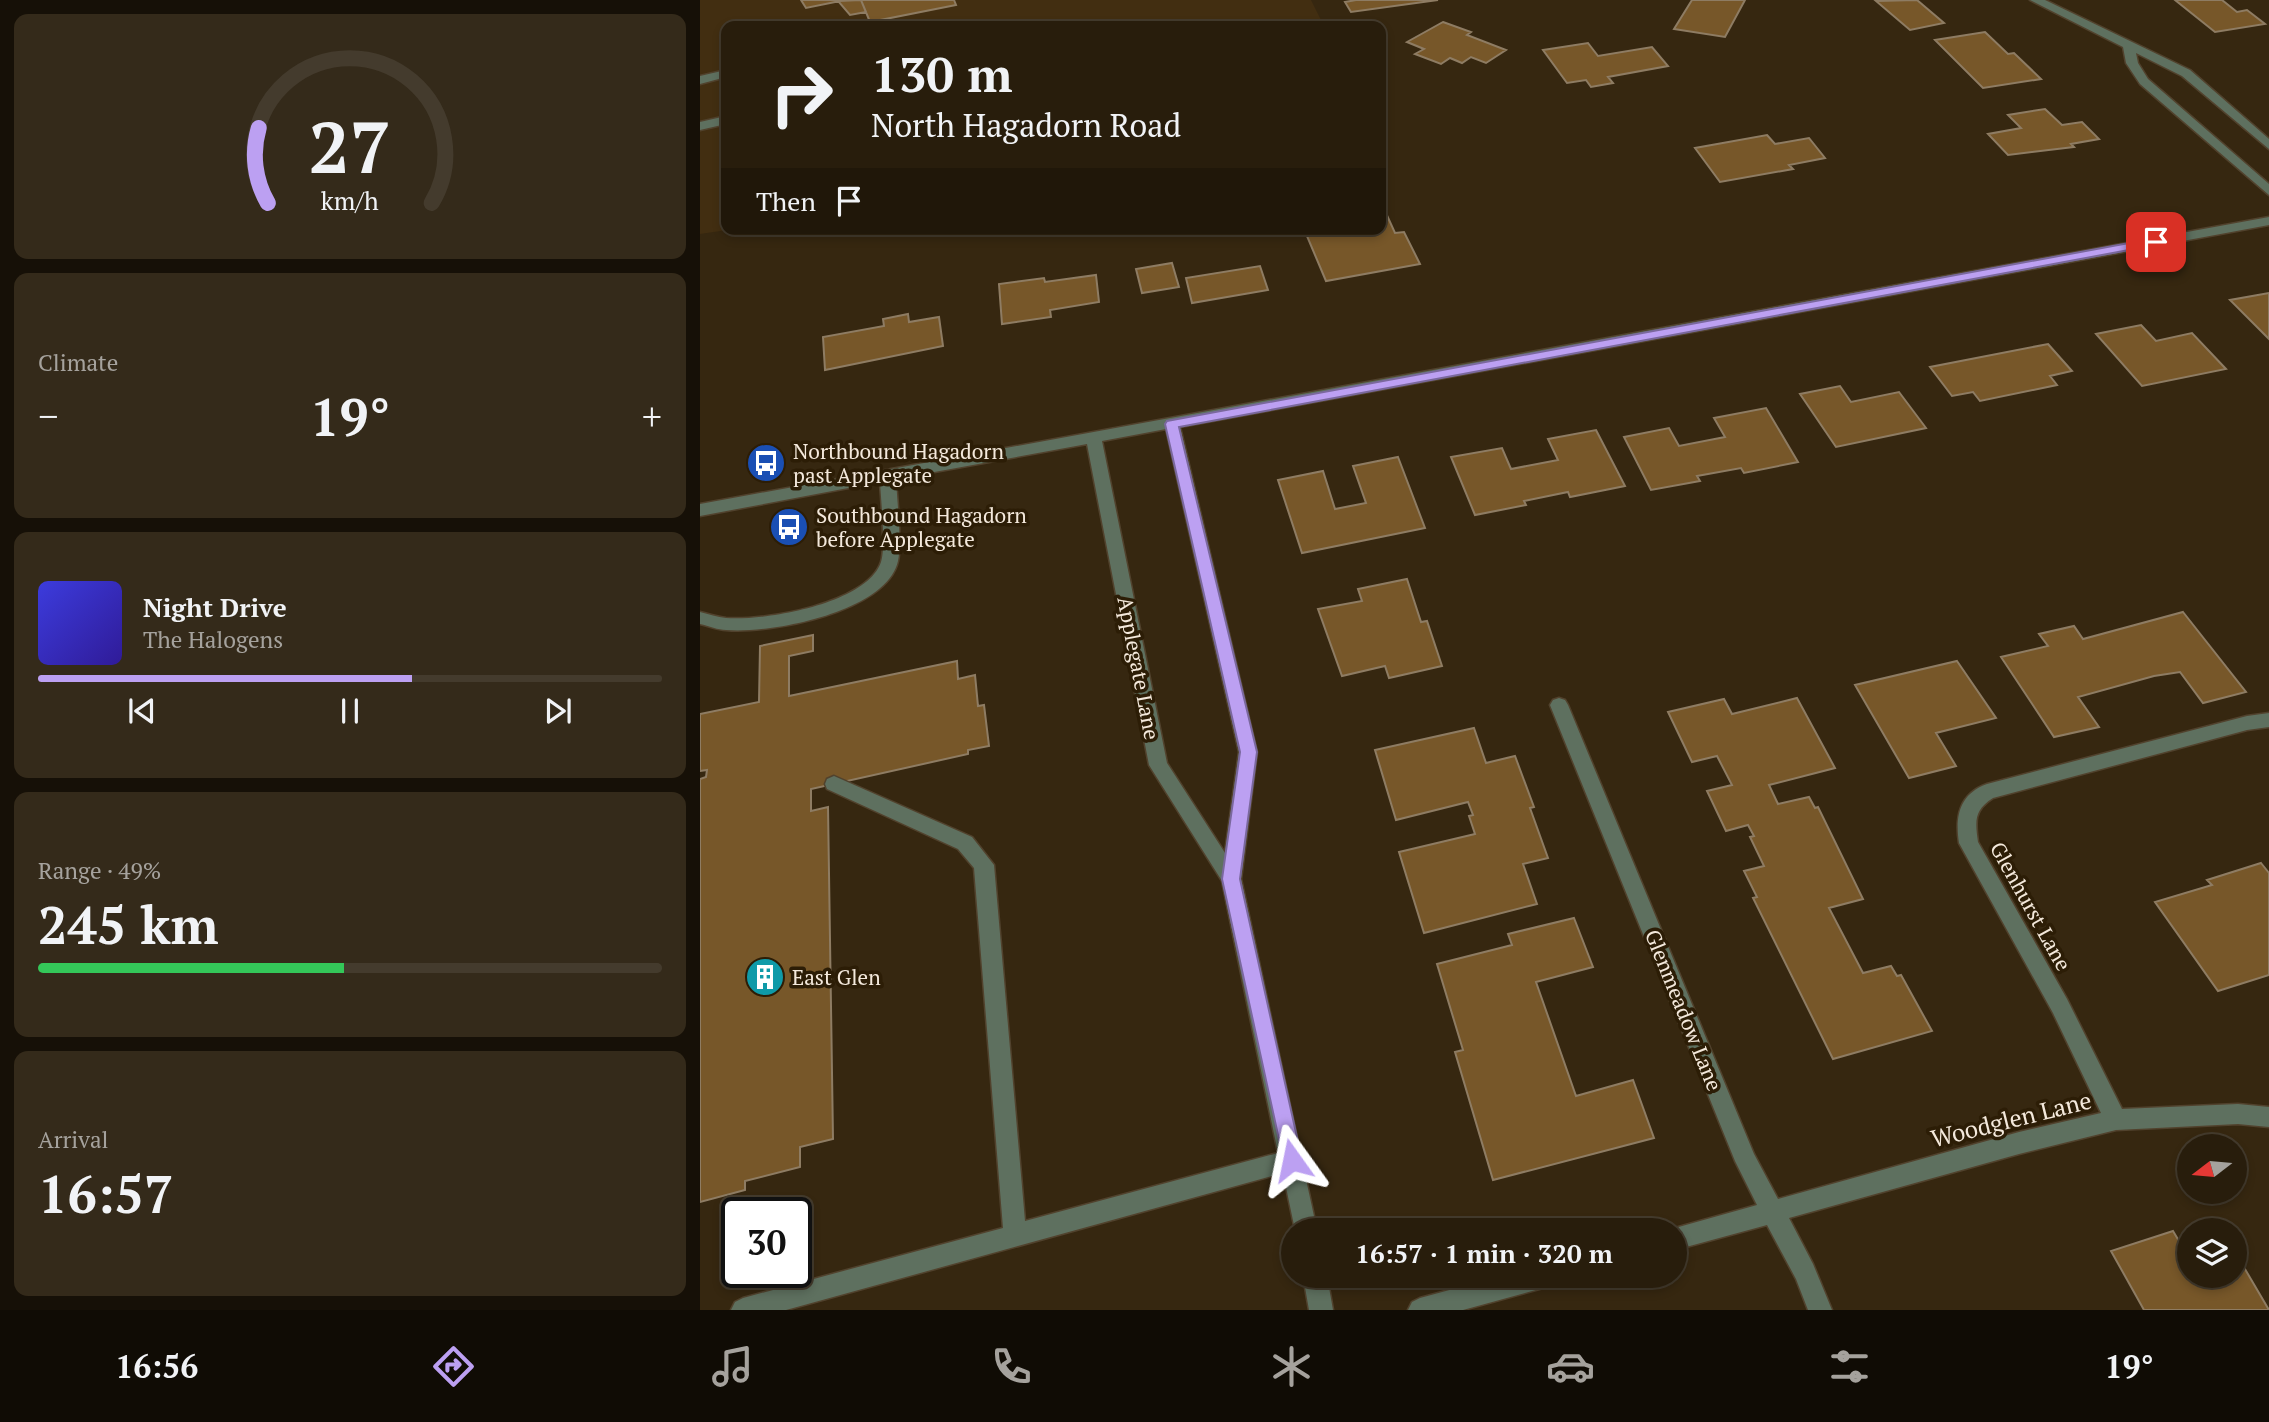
<!DOCTYPE html>
<html lang="en">
<head>
<meta charset="utf-8">
<style>
	:root { --surface:#281d0c; --page:#342a1a; --text:#f1f3f6; --muted:#a5a29d; --line:#443b2d; --accent:#bca0f2 }
	body { margin:0; font-family:"PT Serif",serif; background:var(--page); color:var(--text); height:100vh; display:flex; flex-direction:column; font-size:26px; white-space:nowrap }
	* { box-sizing:border-box; margin:0 }
	p { font-size:23px; color:var(--muted) }
	.icon { flex:none; width:38px; height:38px; fill:none; stroke:currentColor; stroke-width:2; stroke-linecap:round; stroke-linejoin:round }
	.map { position:relative; flex:1; overflow:hidden }
	.drawer { display:flex; flex-direction:column; gap:14px; padding:14px; background:#161007; width:700px }
	.drawer>* { flex:none }
	.guide { position:absolute; left:21px; top:21px; width:665px; height:214px; border-radius:14px; box-shadow:0 4px 10px #0003,0 0 0 2px var(--line); background:#281d0c; color:var(--text); overflow:hidden }
	.needle { width:46px; rotate:254deg }
	.buttons { position:absolute; left:1477px; top:1134px; display:grid; gap:14px }
	.buttons a { display:grid; place-items:center; width:70px; height:70px; border-radius:50%; background:var(--surface); box-shadow:0 4px 10px #0003,0 0 0 2px var(--line); font-size:35px }
	.speed { position:absolute; left:21px; top:1197px; display:flex; gap:14px; font-size:35px; font-weight:700; text-align:center }
	.speed>* { display:grid; place-content:center; width:91px; height:91px; border-radius:50%; background:var(--surface); box-shadow:0 4px 10px #0003,0 0 0 2px var(--line); line-height:1 }
	.speed .limit { border:4px solid #111; border-radius:10px; background:#fff; color:#111 }
	.pin { position:absolute; display:grid; place-items:center; width:60px; height:60px; color:#fff; margin:-30px; border-radius:14px; box-shadow:0 4px 10px #0006 }
	.me { position:absolute; width:77px; margin:-38px; rotate:348deg; stroke-linejoin:round; filter:drop-shadow(0 0 5px #0008) }
	.turn { display:flex; align-items:center; gap:24px; height:147px; padding:0 35px; font-size:32px }
	.turn .icon { width:91px; height:91px; stroke-width:2.5 }
	.turn b { display:block; font-size:49px; line-height:60px }
	.then { display:flex; align-items:center; height:66px; padding:0 35px; background:#0003; gap:14px; font-size:26px }
	.big { font-size:52px; font-weight:600; line-height:1.1 }
	.drawer .tile { flex:1; display:flex; flex-direction:column; justify-content:center; gap:10px; min-width:0; padding:0 24px; border-radius:14px; background:var(--page) }
	.drawer .dial { align-items:center; gap:0 }
	.dial svg { height:182px; overflow:visible; fill:none; stroke:var(--line); stroke-width:7; stroke-linecap:round; text-anchor:middle }
	.dial text { fill:var(--text); stroke:none }
	.song { display:flex; align-items:center; gap:21px }
	.cover { width:84px; height:84px; border-radius:10px; background:linear-gradient(135deg,hsl(240 70% 55%),hsl(250 70% 35%)) }
	.played { height:7px; border-radius:4px; background:linear-gradient(90deg,var(--accent) 60%,var(--line) 60%) }
	.keys { display:flex; justify-content:space-around; direction:ltr }
	.heat { display:flex; justify-content:space-between; align-items:center; font-size:38px; direction:ltr }
	.charge { height:10px; border-radius:5px; background:linear-gradient(90deg,#34c759 49%,var(--line) 0) }
	.trip { position:absolute; left:581px; top:1218px; width:406px; height:70px; border-radius:35px; background:var(--surface); box-shadow:0 4px 10px #0003,0 0 0 2px var(--line); font-weight:600; line-height:70px; text-align:center }
	.menu { display:flex; height:112px; justify-content:space-around; align-items:center; background:#100c05; color:var(--muted) }
	.menu .icon { width:49px; height:49px }
	.menu .active { color:var(--accent) }
	.menu b { font-size:32px; color:var(--text) }
	main { display:flex; flex:1; min-height:0 }
	.map>svg:first-child { display:block }
</style>
</head>
<body>
<main>
<section class="drawer">
<div class="tile dial"><svg viewBox="0 0 100 80">
<path d="M14 69A42 42 0 1 1 86 69"/>
<path d="M14 69A42 42 0 0 1 10 36" stroke="#bca0f2"/>
<text x="50" y="56" font-size="32" font-weight="700">27</text>
<text x="50" y="72" font-size="11">km/h</text>
</svg></div>
<div class="tile"><p>Climate</p>
<div class="heat"><a>−</a><b class="big">19°</b><a>+</a></div>
</div>
<div class="tile">
<div class="song"><i class="cover"></i><div><b>Night Drive</b><p>The Halogens</p></div></div>
<div class="played"></div>
<div class="keys"><svg class="icon" aria-label="previous" viewBox="0 0 24 24"><path d="M18 5L8 12l10 7zM5 5v14"/></svg><svg class="icon" aria-label="pause" viewBox="0 0 24 24"><path d="M8 5v14M16 5v14"/></svg><svg class="icon" aria-label="next" viewBox="0 0 24 24"><path d="M6 5l10 7-10 7zM19 5v14"/></svg></div>
</div>
<div class="tile"><p>Range · 49%</p><b class="big">245 km</b><div class="charge"></div></div>
<div class="tile"><p>Arrival</p><b class="big">16:57</b></div>
</section>
<div class="map">
<svg width="1569" height="1310" viewBox="0 0 1569 1310">
	<rect width="100%" height="100%" fill="#362710"/>
	<path fill="#422e11" d="M 0,0 L 611,0 L 624,26 L 26,26 L 26,229 L 34,229 L 0,234 Z"/>
	<path fill="#775729" stroke="#8e7c63" stroke-width="2" d="M 101,0 L 145,0 L 106,8 Z
		M 161,0 L 166,12 L 150,15 L 138,1 Z
		M 161,0 L 254,0 L 256,5 L 170,22 Z
		M 656,0 L 738,0 L 651,12 L 645,2 Z
		M 992,0 L 1045,0 L 1025,37 L 974,29 Z
		M 1217,0 L 1244,23 L 1210,30 L 1176,1 Z
		M 1475,0 L 1522,0 L 1537,12 L 1547,10 L 1565,24 L 1515,32 Z
		M 743,22 L 771,32 L 767,35 L 806,50 L 786,63 L 771,57 L 762,63 L 750,58 L 741,64 L 715,54 L 724,49 L 707,42 Z
		M 1285,32 L 1308,54 L 1314,53 L 1341,79 L 1283,88 L 1235,40 Z
		M 888,43 L 898,56 L 952,47 L 968,66 L 908,77 L 913,83 L 891,87 L 886,80 L 867,83 L 843,50 Z
		M 1345,109 L 1362,125 L 1382,122 L 1399,139 L 1371,144 L 1374,147 L 1308,155 L 1288,134 L 1321,128 L 1308,115 Z
		M 1067,135 L 1075,144 L 1109,138 L 1125,158 L 1089,165 L 1093,169 L 1020,182 L 995,148 Z
		M 685,211 L 695,233 L 704,232 L 720,264 L 626,281 L 604,229 L 681,229 L 681,212 Z
		M 472,263 L 479,287 L 442,293 L 436,269 Z
		M 560,266 L 568,290 L 492,303 L 486,278 Z
		M 396,275 L 399,302 L 350,310 L 351,317 L 302,324 L 299,284 L 344,278 L 345,282 Z
		M 1569,293 L 1569,339 L 1530,300 Z
		M 208,314 L 209,322 L 239,317 L 243,346 L 125,370 L 123,337 L 184,326 L 183,319 Z
		M 1441,325 L 1456,341 L 1492,333 L 1526,369 L 1442,386 L 1396,334 Z
		M 1348,344 L 1372,371 L 1350,376 L 1357,385 L 1280,401 L 1273,392 L 1252,396 L 1230,367 Z
		M 1140,386 L 1151,402 L 1199,392 L 1226,428 L 1136,447 L 1100,394 Z
		M 1066,408 L 1098,462 L 1044,473 L 1041,468 L 997,476 L 1000,481 L 951,490 L 924,437 L 969,428 L 979,446 L 1025,437 L 1014,418 Z
		M 896,430 L 925,486 L 870,497 L 868,492 L 824,501 L 826,505 L 775,515 L 751,457 L 802,448 L 811,469 L 858,460 L 848,439 Z
		M 698,457 L 725,528 L 602,553 L 578,480 L 623,471 L 635,509 L 666,503 L 653,466 Z
		M 707,579 L 721,622 L 727,621 L 742,666 L 689,678 L 685,666 L 642,676 L 618,609 L 662,601 L 658,589 Z
		M 1483,612 L 1546,692 L 1503,703 L 1480,672 L 1454,676 L 1378,697 L 1399,727 L 1354,737 L 1301,657 L 1348,646 L 1339,634 L 1374,626 L 1383,639 Z
		M 113,635 L 113,651 L 89,656 L 89,696 L 257,661 L 258,679 L 275,675 L 278,706 L 284,705 L 289,746 L 268,750 L 268,754 L 111,789 L 111,811 L 128,807 L 133,1139 L 100,1147 L 100,1167 L 45,1181 L 45,1190 L 0,1202 L 0,779 L 6,777 L 7,770 L 0,771 L 0,714 L 59,702 L 60,646 Z
		M 1257,661 L 1296,718 L 1236,733 L 1256,766 L 1209,778 L 1155,685 Z
		M 1097,698 L 1135,768 L 1069,785 L 1078,804 L 1109,797 L 1115,808 L 1118,807 L 1163,899 L 1129,908 L 1163,973 L 1191,966 L 1197,976 L 1201,975 L 1232,1031 L 1133,1059 L 1053,898 L 1057,897 L 1044,871 L 1064,866 L 1050,837 L 1054,836 L 1048,825 L 1026,831 L 1007,791 L 1032,785 L 1017,756 L 992,762 L 968,712 L 1024,699 L 1032,714 Z
		M 774,728 L 786,763 L 815,756 L 834,807 L 830,808 L 848,858 L 823,864 L 837,904 L 724,933 L 699,852 L 775,834 L 769,816 L 773,815 L 768,802 L 696,820 L 675,750 Z
		M 1561,863 L 1569,873 L 1569,975 L 1518,991 L 1455,902 L 1512,885 L 1507,880 Z
		M 874,918 L 893,967 L 836,982 L 876,1096 L 933,1080 L 954,1138 L 793,1180 L 755,1052 L 763,1050 L 737,964 L 812,945 L 808,934 Z
		M 1473,1231 L 1479,1241 L 1489,1238 L 1489,1276 L 1535,1276 L 1535,1252 L 1569,1310 L 1444,1310 L 1411,1251 Z"/>
	<g fill="none" stroke-linecap="round" stroke-linejoin="round">
		<defs>
			<path id="minor" d="M 1330,0 L 1345,0 L 1490,70 L 1569,139 L 1569,149 L 1482,76 L 1436,53 L 1438,63 L 1448,79 L 1569,184 L 1569,195 L 1440,84 L 1426,63 L 1423,47 Z
				M 26,70 L 26,77 L 0,84 L 0,76 Z
				M 26,116 L 26,124 L 0,130 L 0,122 Z
				M 1569,217 L 1569,225 L 480,427 L 557,752 L 541,879 L 617,1230 L 595,1230 L 583,1173 L 86,1310 L 31,1310 L 35,1302 L 43,1298 L 303,1228 L 274,868 L 258,849 L 127,789 L 125,784 L 127,779 L 134,776 L 272,837 L 294,865 L 325,1221 L 578,1153 L 522,881 L 449,765 L 387,444 L 196,479 C 197,499 202,544 198,561 C 187,612 70,634 26,630 C 18,630 9,626 0,624 L 0,612 C 9,614 17,617 26,618 C 64,621 167,604 181,562 C 186,547 181,500 180,482 L 0,516 L 0,504 ZM 466,429 L 539,752 L 525,853 L 467,763 L 402,441 Z
				M 859,698 L 865,700 L 868,705 L 1054,1154 L 1078,1199 L 1319,1132 L 1401,1113 L 1353,1013 L 1259,843 C 1255,817 1259,794 1287,784 L 1547,716 L 1569,713 L 1569,727 L 1547,730 L 1293,798 C 1274,810 1275,821 1278,842 L 1367,999 L 1422,1109 L 1538,1104 L 1569,1107 L 1569,1127 L 1538,1124 L 1416,1130 L 1319,1154 L 1089,1218 L 1113,1264 L 1132,1310 L 1108,1310 L 1096,1279 L 1067,1225 L 975,1250 L 975,1230 L 968,1230 L 1057,1205 L 1035,1161 L 850,705 L 853,700 Z
				M 603,1276 L 627,1276 L 633,1310 L 609,1310 Z
				M 801,1276 L 855,1276 L 851,1284 L 843,1288 L 763,1310 L 708,1310 L 712,1302 L 720,1298 Z"/>
		</defs>
		<use href="#minor" stroke="#51422d" stroke-width="3"/>
		<use href="#minor" fill="#5e705f" fill-rule="evenodd"/>
	</g>
	<path fill="#bca0f2" stroke="#7a689d" stroke-width="2" d="M 1456,238 L 1462,242 L 1461,244 L 479,427 L 557,752 L 540,879 L 602,1160 L 599,1167 L 592,1170 L 585,1167 L 522,879 L 540,752 L 465,424 L 467,421 Z"/>
	<defs>
		<symbol id="bus-disc" viewBox="-11 -11 22 22"><circle r="9.5" fill="#1a4fb4" stroke="#2c1d06"/><path d="M-5-6H5V4H4V6H2V4H-2V6H-4V4H-5ZM-3.5-4V0h7V-4ZM-3.5 1.2v1.5H-2V1.2ZM2 1.2v1.5H3.5V1.2Z" fill="#fff"/></symbol>
		<symbol id="building-disc" viewBox="-11 -11 22 22"><circle r="9.5" fill="#0f9aa8" stroke="#2c1d06"/><path d="M-4-6H4V6H1V3H-1V6H-4ZM-2.5-4.3h1.7v1.8h-1.7ZM.8-4.3h1.7v1.8H.8ZM-2.5-1h1.7V.8h-1.7ZM.8-1h1.7V.8H.8Z" fill="#fff"/></symbol>
	</defs>
	<g fill-rule="evenodd">
		<use href="#bus-disc" x="44" y="441" width="44" height="44"/>
		<use href="#bus-disc" x="67" y="505" width="44" height="44"/>
		<use href="#building-disc" x="43" y="955" width="44" height="44"/>
	</g>
	<g text-anchor="middle" dominant-baseline="central" stroke-width="7" stroke-linejoin="round" paint-order="stroke">
		<g font-size="21" fill="#f4e9dc" stroke="#2c1d06" text-anchor="start">
			<text x="93" y="451">Northbound Hagadorn<tspan x="93" dy="24">past Applegate</tspan></text>
			<text x="116" y="515">Southbound Hagadorn<tspan x="116" dy="24">before Applegate</tspan></text>
			<text x="92" y="977">East Glen</text>
		</g>
		<g font-size="21" fill="#f4e9dc" stroke="#2c1d06">
			<text transform="translate(439 668) rotate(79)">Applegate Lane</text>
			<text transform="translate(1331 906) rotate(61)">Glenhurst Lane</text>
			<text transform="translate(984 1010) rotate(68)">Glenmeadow Lane</text>
		</g>
		<g font-size="24" fill="#f4e9dc" stroke="#2c1d06">
			<text transform="translate(1311 1119) rotate(-14)">Woodglen Lane</text>
		</g>
	</g>
</svg>
<div class="buttons">
<a><svg class="needle" viewBox="-14 -14 28 28"><path d="M0-13l5 13h-10z" fill="#e53935"/><path d="M0 13l5-13h-10z" fill="#a5a29d"/></svg></a>
<a><svg class="icon" aria-label="layers" viewBox="0 0 24 24"><path d="M12 4l9 5-9 5-9-5zM3 14l9 5 9-5"/></svg></a>
</div>
<div class="speed"><div class="limit">30</div></div>
<div class="pin" style="left:1456px;top:242px;background:#d93025"><svg class="icon" aria-label="arrive" viewBox="0 0 24 24"><path d="M6 21V4h12l-3 4 3 4H6"/></svg></div>
<svg class="me" style="left:592px;top:1160px" viewBox="-20 -20 40 40"><path d="M0-17L14 15 0 8-14 15z" fill="#bca0f2" stroke="#fff" stroke-width="4"/></svg>
<div class="trip">16:57 · 1 min · 320 m</div>
<div class="guide">
<div class="turn"><svg class="icon" aria-label="right" viewBox="0 0 24 24"><path d="M7 20v-9h11M14 6l5 5-5 5"/></svg><div><b>130 m</b>North Hagadorn Road</div></div>
<div class="then">Then<svg class="icon" aria-label="arrive" viewBox="0 0 24 24"><path d="M6 21V4h12l-3 4 3 4H6"/></svg></div>
</div>
</div>
</main>
<nav class="menu">
<b>16:56</b>
<svg class="icon active" aria-label="directions" viewBox="0 0 24 24"><path d="M12 3l9 9-9 9-9-9zM9 14v-3h6M13 9l2 2-2 2"/></svg>
<svg class="icon" aria-label="music" viewBox="0 0 24 24"><path d="M9 18V5l10-2v13"/><circle cx="6" cy="18" r="3"/><circle cx="16" cy="16" r="3"/></svg>
<svg class="icon" aria-label="phone" viewBox="0 0 24 24"><path d="M5 4h4l2 5-3 2q2 4 5 5l2-3 5 2v4C11 20 4 13 5 4z"/></svg>
<svg class="icon" aria-label="climate" viewBox="0 0 24 24"><path d="M12 3v18M4 7l16 10M4 17L20 7"/></svg>
<svg class="icon" aria-label="car" viewBox="0 0 24 24"><path d="M5 17H2v-5l4-1 3-4h7l3 4 3 1v5h-3M9 17h6M6 11h13"/><circle cx="7" cy="17" r="2"/><circle cx="17" cy="17" r="2"/></svg>
<svg class="icon" aria-label="filters" viewBox="0 0 24 24"><path d="M4 7h16M4 17h16"/><circle cx="9" cy="7" r="2"/><circle cx="15" cy="17" r="2"/></svg>
<b>19°</b>
</nav>
</body>
</html>
